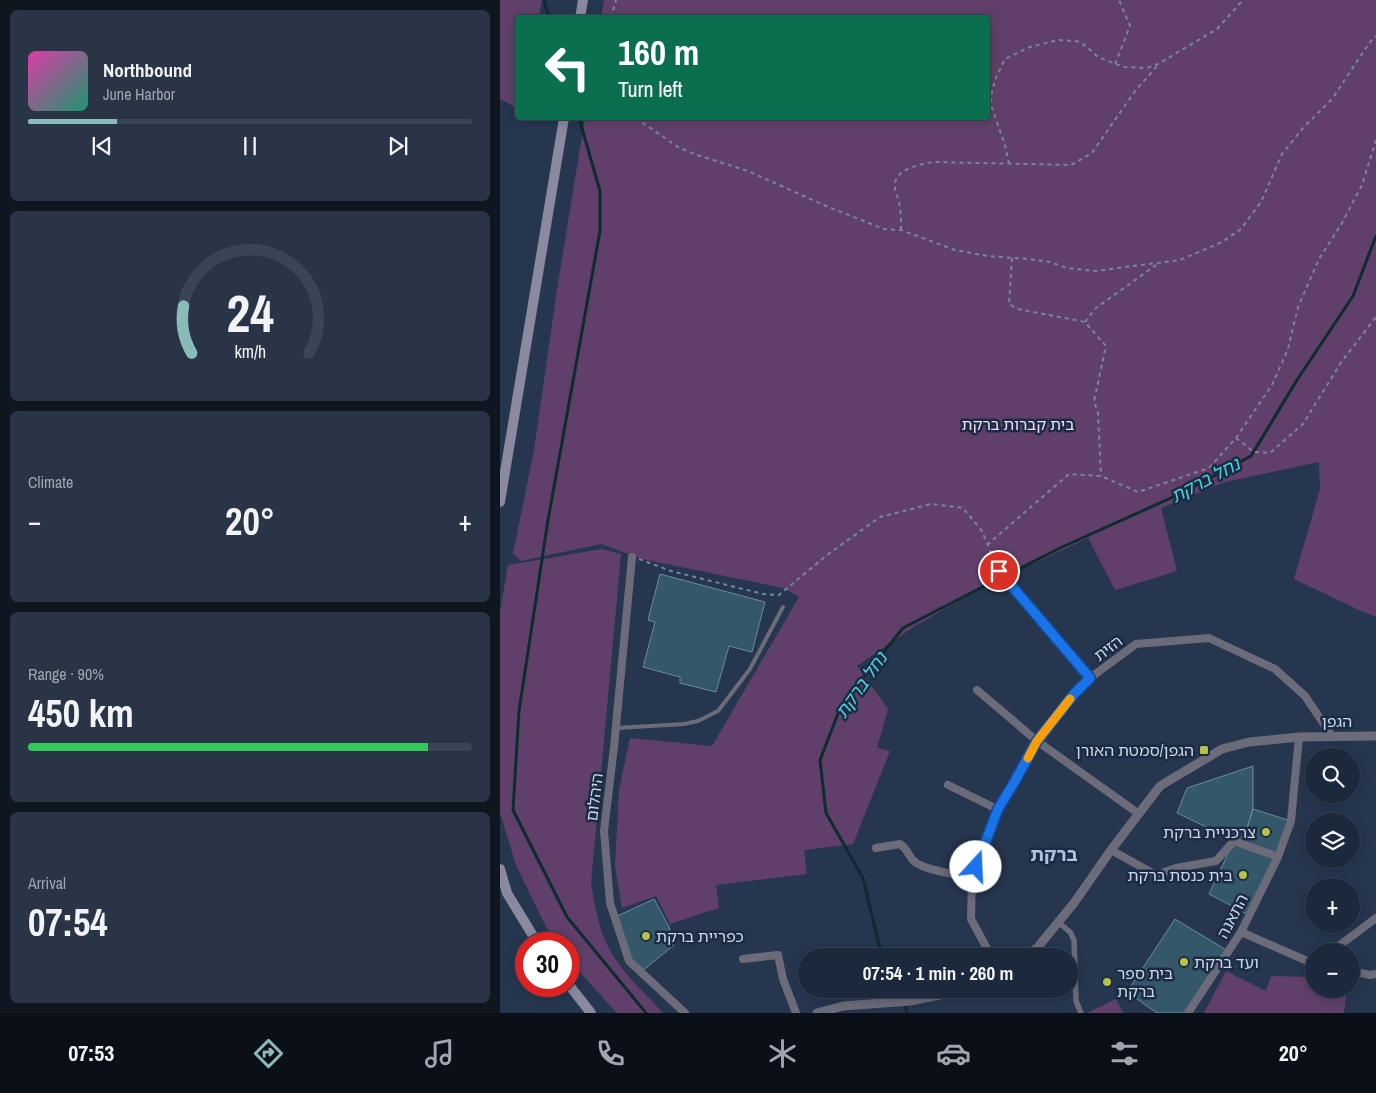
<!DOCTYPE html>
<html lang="en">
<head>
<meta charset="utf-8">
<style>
	:root { --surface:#1c283b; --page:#293446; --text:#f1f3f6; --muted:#a0a6af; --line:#3a4455; --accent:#8bbbb9 }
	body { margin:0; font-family:"Archivo Narrow","Noto Sans Hebrew",sans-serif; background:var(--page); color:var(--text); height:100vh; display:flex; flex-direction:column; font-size:19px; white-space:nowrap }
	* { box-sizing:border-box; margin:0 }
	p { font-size:16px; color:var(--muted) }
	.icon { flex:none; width:28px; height:28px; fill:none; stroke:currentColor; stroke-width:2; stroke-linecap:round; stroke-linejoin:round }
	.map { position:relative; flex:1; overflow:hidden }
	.drawer { display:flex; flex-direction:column; gap:10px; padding:10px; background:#0f1620; width:500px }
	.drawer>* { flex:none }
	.hud { position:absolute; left:15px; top:15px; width:475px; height:105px; border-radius:5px; box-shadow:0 2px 12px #0003,0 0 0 1px var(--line); background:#0b6e4f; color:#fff; overflow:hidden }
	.tools { position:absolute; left:805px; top:748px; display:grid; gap:10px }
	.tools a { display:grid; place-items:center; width:55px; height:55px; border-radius:50%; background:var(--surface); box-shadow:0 2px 12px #0003,0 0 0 1px var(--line); font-size:25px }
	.speed { position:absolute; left:15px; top:932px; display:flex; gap:10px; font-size:25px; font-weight:700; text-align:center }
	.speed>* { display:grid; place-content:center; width:65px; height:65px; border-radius:50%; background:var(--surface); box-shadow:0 2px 12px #0003,0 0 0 1px var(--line); line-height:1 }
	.speed .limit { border:8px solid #d22; background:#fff; color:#111 }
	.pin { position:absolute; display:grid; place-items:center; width:42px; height:42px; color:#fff; margin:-21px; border:2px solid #fff; border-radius:50%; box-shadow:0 1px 5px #0007 }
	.me { position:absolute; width:55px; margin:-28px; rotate:20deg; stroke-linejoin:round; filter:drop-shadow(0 0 4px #0008) }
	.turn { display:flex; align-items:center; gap:18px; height:105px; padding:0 20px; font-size:22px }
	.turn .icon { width:65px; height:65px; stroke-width:2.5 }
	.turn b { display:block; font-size:35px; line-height:42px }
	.big { font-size:38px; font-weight:800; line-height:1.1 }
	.drawer .widget { flex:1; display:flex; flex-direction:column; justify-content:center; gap:8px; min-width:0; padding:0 18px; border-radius:8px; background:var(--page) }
	.drawer .dial { align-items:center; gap:0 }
	.dial svg { height:130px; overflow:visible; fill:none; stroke:var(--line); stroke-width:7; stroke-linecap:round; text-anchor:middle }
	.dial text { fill:var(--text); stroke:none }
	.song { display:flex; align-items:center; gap:15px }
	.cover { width:60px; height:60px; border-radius:8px; background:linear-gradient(135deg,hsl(320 70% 55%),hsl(160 70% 35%)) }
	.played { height:5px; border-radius:2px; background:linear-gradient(90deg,var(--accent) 20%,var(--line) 20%) }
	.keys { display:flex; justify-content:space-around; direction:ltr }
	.heat { display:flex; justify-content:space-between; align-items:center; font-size:28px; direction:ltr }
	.charge { height:8px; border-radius:4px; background:linear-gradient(90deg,#34c759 90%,var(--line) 0) }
	.trip { position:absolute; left:298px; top:948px; width:280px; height:50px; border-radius:25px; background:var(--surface); box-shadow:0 2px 12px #0003,0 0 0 1px var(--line); font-weight:800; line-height:50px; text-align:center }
	.tabs { display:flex; height:80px; justify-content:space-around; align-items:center; background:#0b1018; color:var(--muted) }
	.tabs .icon { width:35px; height:35px }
	.tabs .current { color:var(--accent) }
	.tabs b { font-size:22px; color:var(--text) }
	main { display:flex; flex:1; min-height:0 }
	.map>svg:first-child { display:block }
</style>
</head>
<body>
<main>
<section class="drawer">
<div class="widget">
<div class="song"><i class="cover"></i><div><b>Northbound</b><p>June Harbor</p></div></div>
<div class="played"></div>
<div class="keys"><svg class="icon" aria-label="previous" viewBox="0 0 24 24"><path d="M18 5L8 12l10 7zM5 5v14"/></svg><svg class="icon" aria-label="pause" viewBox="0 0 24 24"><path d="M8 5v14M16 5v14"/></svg><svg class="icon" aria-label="next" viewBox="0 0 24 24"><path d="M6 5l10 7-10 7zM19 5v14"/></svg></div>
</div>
<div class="widget dial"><svg viewBox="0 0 100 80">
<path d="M14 69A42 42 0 1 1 86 69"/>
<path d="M14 69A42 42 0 0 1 9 40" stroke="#8bbbb9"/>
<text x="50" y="56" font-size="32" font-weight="700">24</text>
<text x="50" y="72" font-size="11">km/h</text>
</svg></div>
<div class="widget"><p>Climate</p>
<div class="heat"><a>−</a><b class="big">20°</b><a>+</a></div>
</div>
<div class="widget"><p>Range · 90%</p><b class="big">450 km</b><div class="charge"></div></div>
<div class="widget"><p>Arrival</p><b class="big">07:54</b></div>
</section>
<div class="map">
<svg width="876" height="1013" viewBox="0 0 876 1013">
	<rect width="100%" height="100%" fill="#26364f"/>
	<path fill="#60406a" d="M 0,0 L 42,0 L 39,17 L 18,18 L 17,108 L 0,99 Z
		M 104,0 L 876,0 L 876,617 L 861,611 L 794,579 L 820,489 L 819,462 L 725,482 L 661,508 L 677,571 L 615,590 L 588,538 L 483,587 L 415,626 L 357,666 L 388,709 L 377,748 L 390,751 L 353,844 L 304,850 L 307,874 L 216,885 L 219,908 L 170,924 L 156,896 L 122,908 L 115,867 L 119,790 L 130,738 L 212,746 L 299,597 L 283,588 L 142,559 L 101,544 L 21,561 L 13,554 L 34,450 L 58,283 L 85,118 L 488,118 L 488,18 L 101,17 Z
		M 102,549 L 121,554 L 91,883 C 95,907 99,932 112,954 C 125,976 146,994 163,1013 L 117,1013 L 85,978 L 69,957 L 69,944 L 59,944 L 46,927 L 16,865 L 0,813 L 0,612 L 8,565 Z
		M 726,971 L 766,991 L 771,976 L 814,977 L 814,989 L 847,989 L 844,1013 L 704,1013 Z
		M 616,999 L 623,1013 L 587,1013 Z"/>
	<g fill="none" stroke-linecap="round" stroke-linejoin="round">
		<path stroke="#0e2b2d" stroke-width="3" d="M 44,0 L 49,18
			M 79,118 L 100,191 L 100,231 L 48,520 L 19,711 L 13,810 L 67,917 L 146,1013
			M 511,573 L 560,548 L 682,493 L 751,456 L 797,380 L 853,296 L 876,236
			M 385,956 L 379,945 L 363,878 L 326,813 L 320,760 L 339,711 L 358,684 L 403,628 L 496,580
			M 401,989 L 407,1013"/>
	</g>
	<path fill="#345869" stroke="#678d9f" d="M 160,574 L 265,602 L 252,652 L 229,646 L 216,692 L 180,683 L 180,677 L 143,667 L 155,622 L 148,620 Z
		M 753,766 L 753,809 L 742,844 L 677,813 L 687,788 Z
		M 753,809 L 791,821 L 778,857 L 742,844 Z
		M 734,841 L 778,857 L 749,915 L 709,894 Z
		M 154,899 L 169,927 L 174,945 L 141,972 L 129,961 L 115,917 Z
		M 675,919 L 728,951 L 688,1013 L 657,1013 L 627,992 Z"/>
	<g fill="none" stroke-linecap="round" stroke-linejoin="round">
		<path stroke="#78869a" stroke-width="2" stroke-dasharray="4 4" stroke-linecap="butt" d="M 111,18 L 116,0
			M 615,64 L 630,26 L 619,0
			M 136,118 L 178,147 L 194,154 L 248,171 L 326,206 L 384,229 L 401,230 L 455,250 L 488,256 L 528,259 L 550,262 L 567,268 L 595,271 L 680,260 L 722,242 L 741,229 L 761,202 L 782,154 L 803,128 L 832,99 L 870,42 L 876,36
			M 509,164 L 505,145 L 492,108 L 491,97 L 495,80 L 505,59 L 530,47 L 558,40 L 575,41 L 581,42 L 598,57 L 608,61 L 624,67 L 647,68 L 658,64 L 717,29 L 743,0
			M 401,230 C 401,221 401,211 399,202 C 398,197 395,192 395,187 C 393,169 421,164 434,162 L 571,165 L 592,153 L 635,91 L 658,65
			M 512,258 L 509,304 L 518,309 L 585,322 L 606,346 L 594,401 L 598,413 L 601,476
			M 585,322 L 596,308 L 659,263
			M 736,438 L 772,385 L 788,349 L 798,307 L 819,259 L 842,223 L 862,185 L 876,140
			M 487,545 L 569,474 L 601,476 L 638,492 L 709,468 L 736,438 L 754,452 L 770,453 L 803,424 L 842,361 L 876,317
			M 139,559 L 171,571 L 263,594 L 279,595 L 327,555 L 380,517 L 431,504 L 463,508 L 482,531 L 495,563"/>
		<path stroke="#6c6b7a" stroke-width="4" d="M 117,728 L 184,724 L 198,721 L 218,711 L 250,669 L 283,607"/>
		<path stroke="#6c6b7a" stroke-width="5.5" d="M 558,922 L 570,932 L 574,940 L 576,1001 L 581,1013"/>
		<path stroke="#6c6b7a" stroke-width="8" d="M 132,557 L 114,747 L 104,831 L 110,903 L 129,961 L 185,1013
			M 499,571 L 590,678
			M 477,690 L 537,741 L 639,814
			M 448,785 L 497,809
			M 376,848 L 400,844 C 408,849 409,858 415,862 C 424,870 459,875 472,878
			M 611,850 L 656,875 L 676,868 L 716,861 L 734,841 L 778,857
			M 741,932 L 814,964
			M 832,951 L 876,918
			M 491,956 L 471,919 L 472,878 L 497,809 L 515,781 L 537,741 L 574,694 L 590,678 L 636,644 L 709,638 L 775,669 L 805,696 L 832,736
			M 243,959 L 278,955 L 283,979 L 296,1013
			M 851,971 L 870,975 L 876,974
			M 688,1013 L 741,932 L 778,857 L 791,821 L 799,737"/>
		<path stroke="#6c6b7a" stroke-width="9" d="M 526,956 L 537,948 L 574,903 L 611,850 L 660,786 L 722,749 L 749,742 L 799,737 L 876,736
			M 317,1013 L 343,1006 L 410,1001 L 469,989"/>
		<path stroke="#8b89a0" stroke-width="10" d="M 80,18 L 83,0
			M 0,502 L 64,118
			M 0,869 L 7,893 L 38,944
			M 69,985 L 91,1013"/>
	</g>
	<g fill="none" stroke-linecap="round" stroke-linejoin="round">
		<defs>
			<path id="route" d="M 476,867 L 498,809 L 515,781 L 537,741 L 574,694 L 590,678 L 499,571"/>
		</defs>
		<use href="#route" stroke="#114b97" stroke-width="12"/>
		<use href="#route" stroke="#1a73e8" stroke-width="9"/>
		<path stroke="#f59e0b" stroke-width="9" d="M 528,758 L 537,741 L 570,699"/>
	</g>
	<g fill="#b9c046" stroke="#1c2b44" stroke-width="2">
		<rect x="699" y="745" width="10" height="10" rx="2.5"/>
		<circle cx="766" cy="832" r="5"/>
		<circle cx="743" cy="875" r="5"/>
		<circle cx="146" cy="936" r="5"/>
		<circle cx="684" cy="962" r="5"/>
		<circle cx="607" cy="982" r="5"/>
	</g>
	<g text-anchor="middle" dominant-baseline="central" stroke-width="5" stroke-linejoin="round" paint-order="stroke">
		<g font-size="16" fill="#f1daf8" stroke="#1c2b44">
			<text x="518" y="424">בית קברות ברקת</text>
		</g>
		<g font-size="16" fill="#cbd6e6" stroke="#1c2b44">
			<text transform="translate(608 648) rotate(-37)">הזית</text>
			<text x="837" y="721">הגפן</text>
			<text transform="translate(94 797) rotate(-83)">היהלום</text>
			<text transform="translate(732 916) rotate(-62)">התאנה</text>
		</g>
		<g font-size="16" fill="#cbd6e6" stroke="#1c2b44" text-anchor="end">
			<text x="694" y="750">הגפן/סמטת האורן</text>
			<text x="756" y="832">צרכניית ברקת</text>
			<text x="733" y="875">בית כנסת ברקת</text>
			<text x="156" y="936" text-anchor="start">כפריית ברקת</text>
			<text x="694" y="962" text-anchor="start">ועד ברקת</text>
			<text x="617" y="973" text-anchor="start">בית ספר<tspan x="617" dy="18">ברקת</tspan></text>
		</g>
		<g font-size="18" font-style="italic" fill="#4ad5dd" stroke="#1c2b44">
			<text transform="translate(705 480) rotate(-28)">נחל ברקת</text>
			<text transform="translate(361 685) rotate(-55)">נחל ברקת</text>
		</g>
		<g font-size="19" font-weight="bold" fill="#adc1e0" stroke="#1c2b44">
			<text x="554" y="854">ברקת</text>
		</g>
	</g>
</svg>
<div class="tools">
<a><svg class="icon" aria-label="search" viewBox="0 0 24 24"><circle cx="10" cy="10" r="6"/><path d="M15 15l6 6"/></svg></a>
<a><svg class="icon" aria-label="layers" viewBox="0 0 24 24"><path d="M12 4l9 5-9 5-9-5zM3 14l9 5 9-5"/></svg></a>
<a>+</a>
<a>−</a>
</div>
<div class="speed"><div class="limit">30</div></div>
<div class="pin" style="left:499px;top:571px;background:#d93025"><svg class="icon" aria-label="arrive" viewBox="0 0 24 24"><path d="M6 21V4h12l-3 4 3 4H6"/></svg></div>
<svg class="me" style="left:476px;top:867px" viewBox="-20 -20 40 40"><circle r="19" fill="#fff"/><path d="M0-13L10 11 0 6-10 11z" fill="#1a73e8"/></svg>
<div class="trip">07:54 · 1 min · 260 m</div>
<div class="hud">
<div class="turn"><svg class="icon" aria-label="left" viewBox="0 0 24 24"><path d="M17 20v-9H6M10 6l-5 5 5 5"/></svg><div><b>160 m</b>Turn left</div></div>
</div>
</div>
</main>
<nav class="tabs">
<b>07:53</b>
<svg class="icon current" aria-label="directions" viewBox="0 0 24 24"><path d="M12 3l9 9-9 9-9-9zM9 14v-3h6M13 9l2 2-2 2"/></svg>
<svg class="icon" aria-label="music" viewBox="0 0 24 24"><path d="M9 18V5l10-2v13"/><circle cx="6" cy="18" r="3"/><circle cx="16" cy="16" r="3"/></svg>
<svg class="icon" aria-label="phone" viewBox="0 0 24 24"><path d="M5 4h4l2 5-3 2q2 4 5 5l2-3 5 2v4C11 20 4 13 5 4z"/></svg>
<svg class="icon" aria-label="climate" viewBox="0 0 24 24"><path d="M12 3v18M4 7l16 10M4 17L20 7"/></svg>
<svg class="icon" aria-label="car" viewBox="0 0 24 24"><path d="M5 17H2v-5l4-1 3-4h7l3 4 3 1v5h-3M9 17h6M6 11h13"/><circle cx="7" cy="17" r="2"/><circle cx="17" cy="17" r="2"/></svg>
<svg class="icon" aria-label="filters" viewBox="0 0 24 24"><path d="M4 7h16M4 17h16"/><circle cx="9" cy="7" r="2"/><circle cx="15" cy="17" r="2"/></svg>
<b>20°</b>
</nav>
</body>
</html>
